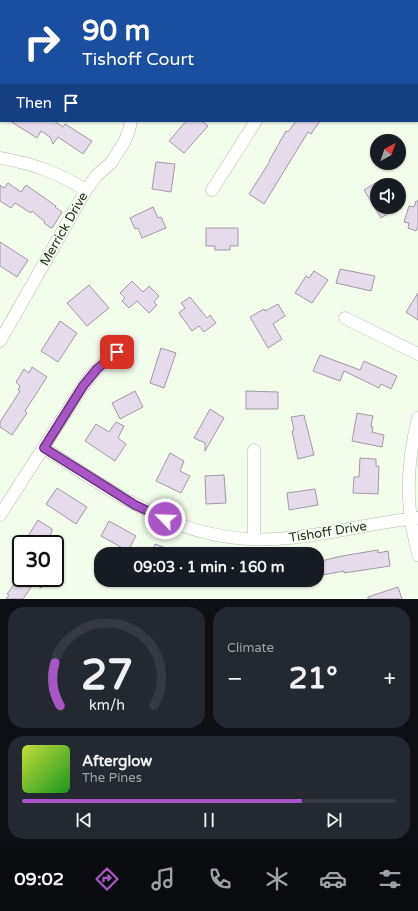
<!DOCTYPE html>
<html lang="en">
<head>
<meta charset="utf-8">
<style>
	:root { --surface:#171b24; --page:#242831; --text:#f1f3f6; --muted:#9ea1a6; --line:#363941; --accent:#a855c5 }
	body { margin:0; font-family:"Varela Round",sans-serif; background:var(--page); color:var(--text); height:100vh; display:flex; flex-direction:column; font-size:15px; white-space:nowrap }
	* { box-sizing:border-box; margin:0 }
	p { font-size:13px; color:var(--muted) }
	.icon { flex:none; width:22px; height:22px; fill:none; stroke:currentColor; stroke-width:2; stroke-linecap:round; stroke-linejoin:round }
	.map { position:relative; height:599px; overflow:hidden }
	.drawer { display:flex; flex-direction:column; gap:8px; padding:8px; background:#0d0f14; flex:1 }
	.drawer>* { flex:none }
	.guide { position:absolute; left:0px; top:0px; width:418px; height:122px; box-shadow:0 1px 3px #0004; background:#1a4fa0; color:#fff; overflow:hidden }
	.needle { width:26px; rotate:40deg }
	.controls { position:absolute; left:370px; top:134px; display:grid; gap:8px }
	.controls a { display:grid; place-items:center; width:36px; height:36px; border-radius:50%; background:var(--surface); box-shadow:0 1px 3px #0004; font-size:20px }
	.speed { position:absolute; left:12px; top:535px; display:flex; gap:8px; font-size:20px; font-weight:700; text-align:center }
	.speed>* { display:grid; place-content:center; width:52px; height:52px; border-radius:50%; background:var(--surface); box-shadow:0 1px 3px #0004; line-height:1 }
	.speed .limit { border:2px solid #111; border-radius:6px; background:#fff; color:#111 }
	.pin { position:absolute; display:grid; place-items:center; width:34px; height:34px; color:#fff; margin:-17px; border-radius:8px; box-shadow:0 2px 6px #0006 }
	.me { position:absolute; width:44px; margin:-22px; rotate:294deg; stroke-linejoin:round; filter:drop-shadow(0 0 3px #0008) }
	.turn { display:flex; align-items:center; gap:14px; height:84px; padding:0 16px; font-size:18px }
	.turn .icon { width:52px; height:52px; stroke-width:2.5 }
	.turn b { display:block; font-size:28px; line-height:34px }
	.then { display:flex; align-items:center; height:38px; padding:0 16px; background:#0003; gap:8px; font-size:15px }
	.big { font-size:30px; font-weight:800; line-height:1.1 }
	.drawer .widget { flex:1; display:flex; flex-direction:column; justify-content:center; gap:6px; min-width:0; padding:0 14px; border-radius:16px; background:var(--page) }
	.drawer .dial { align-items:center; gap:0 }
	.dial svg { height:104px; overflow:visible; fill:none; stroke:var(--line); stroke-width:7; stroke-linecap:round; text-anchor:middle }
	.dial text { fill:var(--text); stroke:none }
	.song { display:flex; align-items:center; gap:12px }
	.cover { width:48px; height:48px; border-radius:6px; background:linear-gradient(135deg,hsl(70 70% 55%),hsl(120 70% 35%)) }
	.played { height:4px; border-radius:2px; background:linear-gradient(90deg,var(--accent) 75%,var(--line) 75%) }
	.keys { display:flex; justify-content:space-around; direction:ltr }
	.heat { display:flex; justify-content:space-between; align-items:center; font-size:22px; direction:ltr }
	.drawer .tiles { flex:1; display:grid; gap:8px; grid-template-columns:1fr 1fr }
	.widget:last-child { grid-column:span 2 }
	.trip { position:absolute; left:94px; top:547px; width:230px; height:40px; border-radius:16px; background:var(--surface); box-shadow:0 1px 3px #0004; font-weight:800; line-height:40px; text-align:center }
	.tab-bar { display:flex; height:64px; justify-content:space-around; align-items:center; background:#090b0e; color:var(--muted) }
	.tab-bar .icon { width:28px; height:28px }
	.tab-bar .selected { color:var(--accent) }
	.tab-bar b { font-size:18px; color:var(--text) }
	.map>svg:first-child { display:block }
</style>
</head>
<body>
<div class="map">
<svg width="418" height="599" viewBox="0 0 418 599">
	<rect width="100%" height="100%" fill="#f3fdec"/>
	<path fill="#e6dbeb" stroke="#a398a7" d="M 10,121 L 54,121 L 63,127 L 65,124 L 92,141 L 83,154 L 58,137 L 53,144 L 50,137 L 41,131 L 37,138 Z
		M 186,121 L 202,121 L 208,126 L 184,153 L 169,141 Z
		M 296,121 L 320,121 L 311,134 L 308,132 L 264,204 L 249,194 L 270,161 L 269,161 L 286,131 L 288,132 Z
		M 156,162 L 175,164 L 171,192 L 152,189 Z
		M 377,182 L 377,207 L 399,207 L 381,218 L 364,190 Z
		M 8,183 L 21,192 L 26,185 L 56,206 L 55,207 L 62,212 L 53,227 L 51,228 L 44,223 L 45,222 L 32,211 L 31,213 L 15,203 L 11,208 L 0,201 L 0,185 L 4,188 Z
		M 416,201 L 418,201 L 418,226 L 416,231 L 408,228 L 409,223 L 404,222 L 409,206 L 414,207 Z
		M 153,207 L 158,218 L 161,217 L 166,228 L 142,238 L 138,228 L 135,229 L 130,218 Z
		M 206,228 L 238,228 L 238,246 L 230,246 L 230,250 L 215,250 L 215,246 L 206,246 Z
		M 0,242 L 28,260 L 17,277 L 0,266 Z
		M 340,269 L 375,276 L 371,291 L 336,283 Z
		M 314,271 L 328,280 L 312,303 L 295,293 L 306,276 L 309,278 Z
		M 132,281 L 143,292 L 149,286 L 159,296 L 154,302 L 157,305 L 149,313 L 137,301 L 129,308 L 122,301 L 125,298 L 120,293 Z
		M 89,285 L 109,308 L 87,326 L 67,303 Z
		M 418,293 L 418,320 L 406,312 Z
		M 190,297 L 207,318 L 210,315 L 216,323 L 204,332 L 199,326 L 192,331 L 179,313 L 185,308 L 181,303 Z
		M 278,304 L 285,316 L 273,324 L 282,339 L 268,348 L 250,317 L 264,309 L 265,311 Z
		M 60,321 L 77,333 L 58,362 L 41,351 Z
		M 161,348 L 176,353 L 164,388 L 150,383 Z
		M 320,355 L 360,370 L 364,361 L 397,376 L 391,389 L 381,384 L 379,388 L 344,371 L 340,381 L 313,371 Z
		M 32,367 L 47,377 L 25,411 L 27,413 L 12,435 L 0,427 L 0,422 L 20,391 L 18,390 L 20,386 L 16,382 L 24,369 L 29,373 Z
		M 135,391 L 143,407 L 120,419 L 112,403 Z
		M 246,391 L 278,392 L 278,409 L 246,409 Z
		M 210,409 L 224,418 L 205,451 L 205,443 L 194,438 Z
		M 357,413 L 373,416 L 371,427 L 373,427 L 372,432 L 384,435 L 382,447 L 352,441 Z
		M 304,415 L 314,455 L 298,459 L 292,431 L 294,430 L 291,417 Z
		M 116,422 L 124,426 L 118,438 L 126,444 L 115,461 L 85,441 L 96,424 L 109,432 Z
		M 170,453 L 184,461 L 180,471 L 190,476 L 181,493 L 156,481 Z
		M 360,458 L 376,459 L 376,466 L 379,466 L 378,494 L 353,493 L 354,477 L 359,477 Z
		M 224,475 L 226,503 L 206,504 L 205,476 Z
		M 57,488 L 87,507 L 76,524 L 46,504 Z
		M 315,489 L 318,505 L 289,510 L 287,493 Z
		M 38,520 L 52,529 L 52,532 L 44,544 L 23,544 Z
		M 109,521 L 136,536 L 128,551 L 101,536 Z
		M 155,544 L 180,553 L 180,554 L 151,554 Z
		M 378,550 L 378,553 L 388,551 L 390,566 L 344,573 L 344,571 L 317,576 L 317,562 L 342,556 Z
		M 19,578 L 49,578 L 41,588 L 34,583 L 23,599 L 6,599 L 9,595 L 7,594 Z
		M 398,587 L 402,599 L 368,599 L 368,597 Z"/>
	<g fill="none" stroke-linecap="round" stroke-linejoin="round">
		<defs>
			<path id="street" d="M 65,0 L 67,1
				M 332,1 L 333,0
				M 0,158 C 34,164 56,172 86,190
				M 212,190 L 256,121
				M 345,318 L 418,354
				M 0,341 L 86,190 L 97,175 L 111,163 L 125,141 L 129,130 L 131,121
				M 418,418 C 410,450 406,485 411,519 C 412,531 416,543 418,555
				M 44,448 C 123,498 188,549 289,538 C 332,534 375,522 418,518
				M 254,450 L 254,539
				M 0,515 L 83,386 L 97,369 L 117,352"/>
		</defs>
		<use href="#street" stroke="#b3bcac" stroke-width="13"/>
		<use href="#street" stroke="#fff" stroke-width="12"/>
	</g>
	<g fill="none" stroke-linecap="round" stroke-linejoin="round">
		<defs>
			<path id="route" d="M 117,352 L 97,369 L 83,386 L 44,448 L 135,505 L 165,519"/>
		</defs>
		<use href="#route" stroke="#6d3780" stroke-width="10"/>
		<use href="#route" stroke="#a855c5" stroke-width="7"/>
	</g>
	<g text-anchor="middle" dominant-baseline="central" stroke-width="3" stroke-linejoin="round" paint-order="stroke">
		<g font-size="13" fill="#292c26" stroke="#f3fdec">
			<text transform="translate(64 229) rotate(-60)">Merrick Drive</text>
			<text transform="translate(328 532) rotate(-9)">Tishoff Drive</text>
		</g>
	</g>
</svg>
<div class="controls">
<a><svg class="needle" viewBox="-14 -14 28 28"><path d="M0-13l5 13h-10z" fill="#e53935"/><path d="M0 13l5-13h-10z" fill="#9ea1a6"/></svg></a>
<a><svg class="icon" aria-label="sound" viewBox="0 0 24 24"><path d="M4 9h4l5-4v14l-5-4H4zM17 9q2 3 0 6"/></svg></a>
</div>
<div class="speed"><div class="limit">30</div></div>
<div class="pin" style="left:117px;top:352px;background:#d93025"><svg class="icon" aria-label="arrive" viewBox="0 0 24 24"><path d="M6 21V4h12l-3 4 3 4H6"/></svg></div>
<svg class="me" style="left:165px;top:519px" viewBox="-20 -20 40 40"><circle r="17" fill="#a855c5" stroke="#fff" stroke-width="3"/><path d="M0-11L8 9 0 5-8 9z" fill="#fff"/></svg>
<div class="trip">09:03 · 1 min · 160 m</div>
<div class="guide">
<div class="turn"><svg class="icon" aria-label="right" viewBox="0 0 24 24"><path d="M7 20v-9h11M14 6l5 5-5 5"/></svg><div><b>90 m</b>Tishoff Court</div></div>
<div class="then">Then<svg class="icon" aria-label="arrive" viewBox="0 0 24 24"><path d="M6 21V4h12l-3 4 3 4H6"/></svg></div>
</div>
</div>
<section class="drawer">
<div class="tiles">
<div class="widget dial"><svg viewBox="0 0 100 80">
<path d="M14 69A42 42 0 1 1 86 69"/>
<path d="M14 69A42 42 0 0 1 10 36" stroke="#a855c5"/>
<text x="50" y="56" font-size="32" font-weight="700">27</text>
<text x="50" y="72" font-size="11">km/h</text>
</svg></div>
<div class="widget"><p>Climate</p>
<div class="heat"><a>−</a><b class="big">21°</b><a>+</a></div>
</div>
<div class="widget">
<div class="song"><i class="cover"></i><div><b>Afterglow</b><p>The Pines</p></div></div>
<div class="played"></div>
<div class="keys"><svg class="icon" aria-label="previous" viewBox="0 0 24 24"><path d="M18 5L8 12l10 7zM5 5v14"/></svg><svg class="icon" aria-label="pause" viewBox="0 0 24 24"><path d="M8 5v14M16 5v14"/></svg><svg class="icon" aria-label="next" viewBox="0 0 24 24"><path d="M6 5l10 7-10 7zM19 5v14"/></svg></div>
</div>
</div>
</section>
<nav class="tab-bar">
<b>09:02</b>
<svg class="icon selected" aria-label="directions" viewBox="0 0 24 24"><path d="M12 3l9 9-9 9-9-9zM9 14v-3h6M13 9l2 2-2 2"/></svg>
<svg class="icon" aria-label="music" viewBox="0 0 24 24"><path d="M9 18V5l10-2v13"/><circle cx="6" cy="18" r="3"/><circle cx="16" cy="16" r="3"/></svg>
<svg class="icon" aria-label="phone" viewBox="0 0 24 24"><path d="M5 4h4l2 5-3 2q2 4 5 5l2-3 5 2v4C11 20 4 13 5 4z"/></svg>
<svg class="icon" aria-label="climate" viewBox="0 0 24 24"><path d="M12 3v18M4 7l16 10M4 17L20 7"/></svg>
<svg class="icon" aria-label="car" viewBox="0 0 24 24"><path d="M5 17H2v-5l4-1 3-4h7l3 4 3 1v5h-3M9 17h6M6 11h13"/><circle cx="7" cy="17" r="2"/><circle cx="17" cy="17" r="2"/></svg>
<svg class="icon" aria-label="filters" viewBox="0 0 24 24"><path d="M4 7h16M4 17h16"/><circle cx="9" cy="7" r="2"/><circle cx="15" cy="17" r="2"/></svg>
</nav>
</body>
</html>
